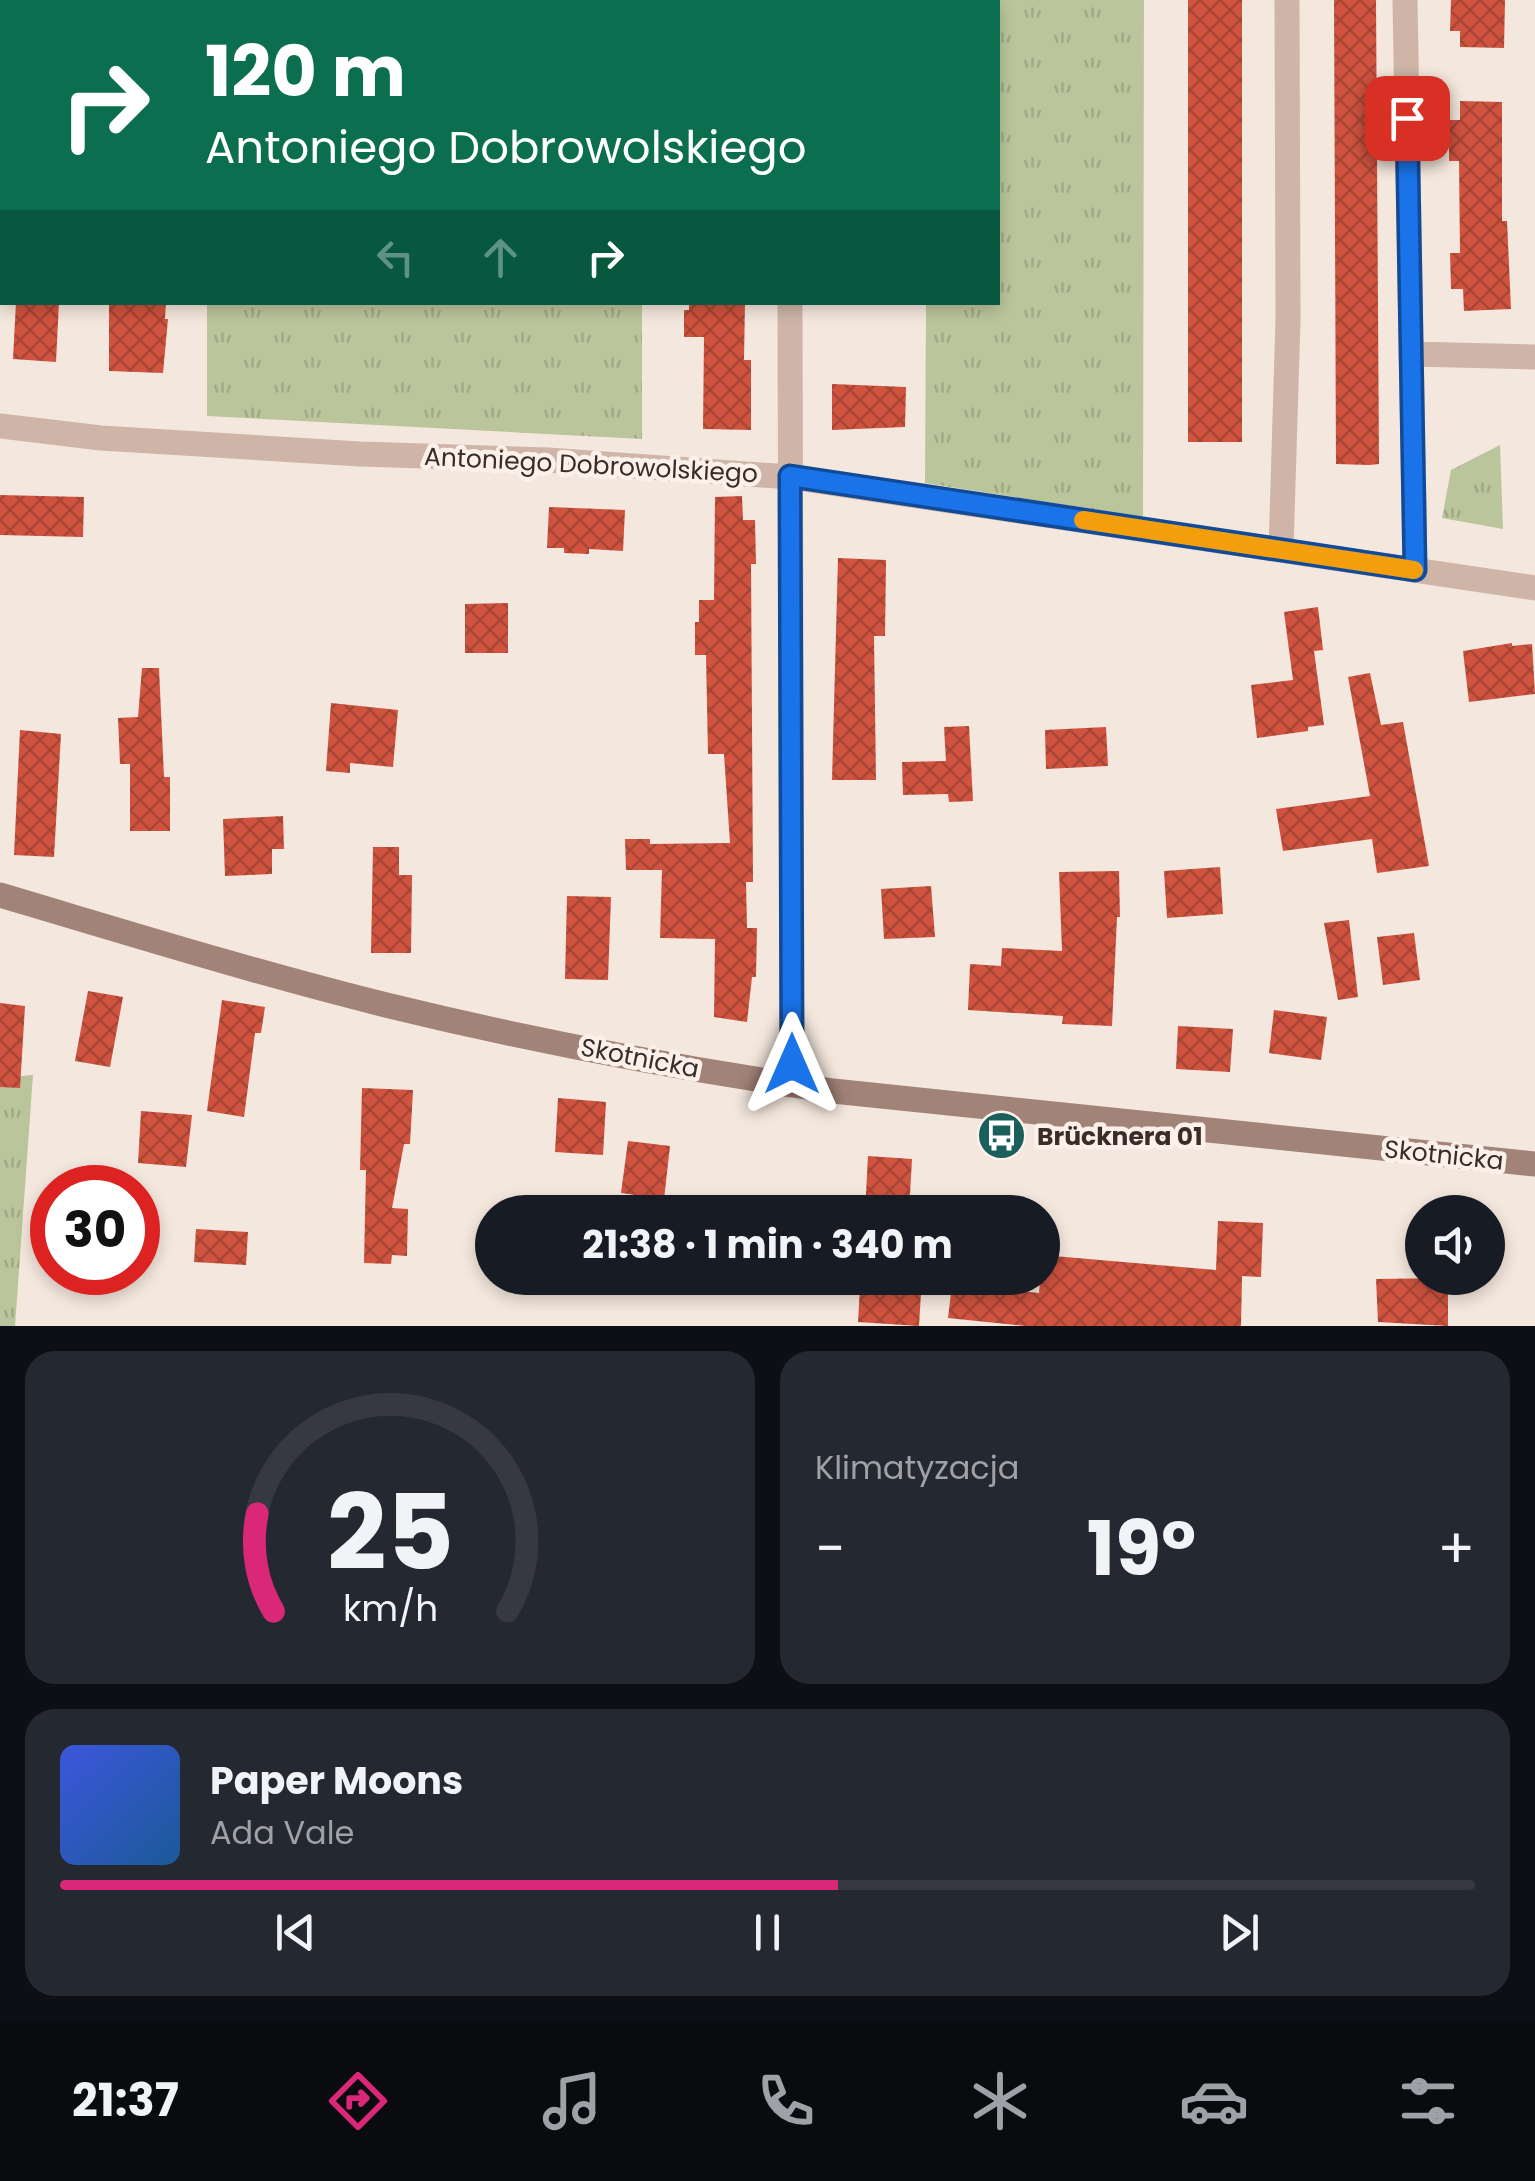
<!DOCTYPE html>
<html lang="pl">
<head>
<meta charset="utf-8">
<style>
	:root { --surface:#171b24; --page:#242831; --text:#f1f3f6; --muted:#9ea1a6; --line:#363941; --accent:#db2777 }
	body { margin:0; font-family:Poppins,sans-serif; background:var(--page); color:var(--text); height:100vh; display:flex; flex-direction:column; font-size:38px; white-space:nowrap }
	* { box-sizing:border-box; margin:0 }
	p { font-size:32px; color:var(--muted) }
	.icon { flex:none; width:55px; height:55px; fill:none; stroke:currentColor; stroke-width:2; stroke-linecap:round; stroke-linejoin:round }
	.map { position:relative; height:1326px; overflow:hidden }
	.details { display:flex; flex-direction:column; gap:25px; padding:25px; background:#0d0f14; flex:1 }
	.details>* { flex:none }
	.top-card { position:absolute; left:0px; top:0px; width:1000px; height:305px; box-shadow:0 5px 15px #0003; background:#0b6e4f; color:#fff; overflow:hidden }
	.tools { position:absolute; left:1405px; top:1195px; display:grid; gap:20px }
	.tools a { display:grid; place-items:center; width:100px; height:100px; border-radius:50%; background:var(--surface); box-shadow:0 5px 15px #0003; font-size:50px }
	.speed { position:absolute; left:30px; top:1165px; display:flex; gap:20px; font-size:50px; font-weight:700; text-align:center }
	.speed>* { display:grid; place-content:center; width:130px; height:130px; border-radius:50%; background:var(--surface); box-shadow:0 5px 15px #0003; line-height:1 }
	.speed .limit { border:15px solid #d22; background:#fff; color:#111 }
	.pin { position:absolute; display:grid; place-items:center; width:85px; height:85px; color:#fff; margin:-42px; border-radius:20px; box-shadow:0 5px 15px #0006 }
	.me { position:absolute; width:110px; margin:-55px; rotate:0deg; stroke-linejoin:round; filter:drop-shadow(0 0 8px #0008) }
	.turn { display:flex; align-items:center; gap:35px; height:210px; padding:0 40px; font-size:45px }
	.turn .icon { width:130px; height:130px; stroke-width:2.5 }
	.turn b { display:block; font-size:70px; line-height:85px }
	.lanes { display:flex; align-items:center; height:95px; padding:0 40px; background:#0003; justify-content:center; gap:50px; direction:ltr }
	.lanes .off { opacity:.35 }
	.big { font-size:75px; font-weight:700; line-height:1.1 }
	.details .tile { flex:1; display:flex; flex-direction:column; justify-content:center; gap:15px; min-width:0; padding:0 35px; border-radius:30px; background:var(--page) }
	.details .dial { align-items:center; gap:0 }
	.dial svg { height:260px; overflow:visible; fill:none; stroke:var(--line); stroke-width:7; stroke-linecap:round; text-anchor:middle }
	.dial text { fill:var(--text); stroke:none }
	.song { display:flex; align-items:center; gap:30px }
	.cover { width:120px; height:120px; border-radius:15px; background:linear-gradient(135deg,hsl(230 70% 55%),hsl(210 70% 35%)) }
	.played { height:10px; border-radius:5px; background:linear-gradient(90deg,var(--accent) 55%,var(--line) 55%) }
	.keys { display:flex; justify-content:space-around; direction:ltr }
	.heat { display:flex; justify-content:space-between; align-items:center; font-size:55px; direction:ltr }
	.details .tiles { flex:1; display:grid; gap:25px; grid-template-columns:1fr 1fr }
	.tile:last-child { grid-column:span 2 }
	.trip { position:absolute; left:475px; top:1195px; width:585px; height:100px; border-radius:50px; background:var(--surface); box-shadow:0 5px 15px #0003; font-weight:700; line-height:100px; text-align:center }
	.tabs { display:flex; height:160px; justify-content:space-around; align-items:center; background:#090b0e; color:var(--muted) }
	.tabs .icon { width:70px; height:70px }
	.tabs .selected { color:var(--accent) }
	.tabs b { font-size:45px; color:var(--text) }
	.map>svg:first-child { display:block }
</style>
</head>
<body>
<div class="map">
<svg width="1535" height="1326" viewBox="0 0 1535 1326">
	<defs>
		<pattern id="grass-tufts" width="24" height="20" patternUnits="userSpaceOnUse" patternTransform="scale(2.5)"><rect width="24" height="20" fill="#bbc59b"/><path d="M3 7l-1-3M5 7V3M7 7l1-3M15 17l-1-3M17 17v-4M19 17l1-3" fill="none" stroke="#a2a986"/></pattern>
		<pattern id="building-cross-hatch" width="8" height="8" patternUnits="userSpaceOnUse" patternTransform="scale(2.5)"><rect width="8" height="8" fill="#cf533f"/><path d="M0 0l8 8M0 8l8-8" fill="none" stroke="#a94535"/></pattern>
	</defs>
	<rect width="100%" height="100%" fill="#f4e7dd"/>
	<path fill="url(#grass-tufts)" d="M 927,0 L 1144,0 L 1143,517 L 925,483 L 926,303 L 998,302 L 998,2 Z
		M 207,303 L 642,303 L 642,439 L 207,416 Z
		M 1500,445 L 1503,529 L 1442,518 L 1451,470 Z
		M 33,1075 L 15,1326 L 0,1326 L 0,1078 Z"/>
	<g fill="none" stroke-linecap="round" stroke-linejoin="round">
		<path stroke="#79b4b0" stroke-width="10" d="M 239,2 L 240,0"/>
	</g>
	<path fill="url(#building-cross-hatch)" d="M 1188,0 L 1242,0 L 1242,442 L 1188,442 Z
		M 1334,0 L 1376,0 L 1379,464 L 1369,465 L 1336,464 Z
		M 1451,0 L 1505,0 L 1504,48 L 1460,47 L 1460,31 L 1450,31 Z
		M 1460,101 L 1502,102 L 1502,221 L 1507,221 L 1511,309 L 1464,311 L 1463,289 L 1451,289 L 1450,253 L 1460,253 L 1459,161 L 1449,161 L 1449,120 L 1460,120 Z
		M 16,302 L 59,302 L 56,362 L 13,359 Z
		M 109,302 L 166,302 L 165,319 L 168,319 L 163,373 L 109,371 Z
		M 689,302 L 745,302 L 744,360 L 751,360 L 751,430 L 703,429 L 704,337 L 684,337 L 684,310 L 689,310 Z
		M 832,384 L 906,387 L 905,427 L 832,430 Z
		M 0,495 L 84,497 L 83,537 L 0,535 Z
		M 742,496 L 743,520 L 755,520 L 756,564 L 751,564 L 753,882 L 746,882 L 747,928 L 757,928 L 756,977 L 752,977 L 747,1022 L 714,1017 L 715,939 L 660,938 L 662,870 L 626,870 L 625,839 L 650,839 L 650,844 L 730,843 L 724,754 L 708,754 L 706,655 L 695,655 L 695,622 L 699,622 L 699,600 L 714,600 L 715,497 Z
		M 549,507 L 625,510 L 623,551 L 589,549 L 589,554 L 564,553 L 564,548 L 547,548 Z
		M 838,558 L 886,560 L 885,636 L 874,636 L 876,780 L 832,780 Z
		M 508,603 L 508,653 L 465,653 L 465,604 Z
		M 1318,607 L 1323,650 L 1314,651 L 1324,725 L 1308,727 L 1308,731 L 1257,738 L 1251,685 L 1293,680 L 1284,612 Z
		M 1512,643 L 1512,646 L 1532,644 L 1535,694 L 1469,702 L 1463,651 Z
		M 142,668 L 159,668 L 164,777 L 170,777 L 170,831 L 130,831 L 130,764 L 120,764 L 118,718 L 138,717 Z
		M 1370,673 L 1381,725 L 1403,722 L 1429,866 L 1377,873 L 1372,839 L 1283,851 L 1276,809 L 1370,796 L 1348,677 Z
		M 331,703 L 398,710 L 393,767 L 350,763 L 350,773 L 326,771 Z
		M 969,726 L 973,801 L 949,802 L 948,794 L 903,795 L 902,762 L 946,761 L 944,727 Z
		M 1106,727 L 1108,766 L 1046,769 L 1045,730 Z
		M 20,730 L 61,734 L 54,857 L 14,855 Z
		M 283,816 L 284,849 L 272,849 L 272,874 L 225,876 L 223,819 Z
		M 373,847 L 399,847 L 399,875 L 412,875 L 411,953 L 371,953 Z
		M 1220,867 L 1223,914 L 1167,918 L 1164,871 Z
		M 1119,871 L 1120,917 L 1117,917 L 1112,1026 L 1062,1024 L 1063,1016 L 968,1010 L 970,964 L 1001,966 L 1002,948 L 1062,951 L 1059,872 Z
		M 931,886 L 935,937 L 884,939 L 881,889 Z
		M 567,896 L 611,897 L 608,980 L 565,979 Z
		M 1349,920 L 1358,997 L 1338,1000 L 1324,923 Z
		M 1414,933 L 1420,980 L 1383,985 L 1377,937 Z
		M 88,991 L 123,997 L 110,1067 L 75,1061 Z
		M 222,1000 L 265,1007 L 261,1033 L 255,1033 L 244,1117 L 207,1111 Z
		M 0,1003 L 25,1006 L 20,1088 L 0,1087 Z
		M 1274,1010 L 1327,1017 L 1321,1060 L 1269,1053 Z
		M 1178,1026 L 1233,1029 L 1230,1072 L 1176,1069 Z
		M 362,1088 L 413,1090 L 410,1144 L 404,1144 L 392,1208 L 408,1209 L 407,1256 L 392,1255 L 391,1264 L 364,1263 L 366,1170 L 360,1170 Z
		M 558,1098 L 606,1102 L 603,1155 L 555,1152 Z
		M 141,1111 L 192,1115 L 186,1167 L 138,1163 Z
		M 628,1141 L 670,1146 L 664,1199 L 621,1193 Z
		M 868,1156 L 912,1159 L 909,1212 L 865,1212 Z
		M 1218,1221 L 1263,1223 L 1261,1277 L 1242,1276 L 1241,1326 L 1026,1326 L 948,1318 L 952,1284 L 1039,1293 L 1042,1255 L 1216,1270 Z
		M 196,1229 L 248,1232 L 246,1265 L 194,1262 Z
		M 1448,1278 L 1448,1326 L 1378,1322 L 1376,1279 Z
		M 860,1286 L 921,1293 L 919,1326 L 858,1322 Z"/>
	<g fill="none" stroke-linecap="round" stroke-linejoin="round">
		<path stroke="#ba9e91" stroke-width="6" stroke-dasharray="5 5" stroke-linecap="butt" d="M 196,0 L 196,2"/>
		<path stroke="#ceb5a7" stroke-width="25" d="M 789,0 L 789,2
			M 1405,0 L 1415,570
			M 1411,354 L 1535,357
			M 0,426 L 101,438 L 360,454 L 548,460 L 790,477 L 1535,588
			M 1281,550 L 1288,320 L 1287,0
			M 789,1085 L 792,1064 L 790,302"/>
		<path stroke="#a28378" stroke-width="25" d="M 0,895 C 128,933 257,973 386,1005 C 533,1041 683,1069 833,1091 L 1535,1164"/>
	</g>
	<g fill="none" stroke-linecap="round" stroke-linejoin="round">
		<defs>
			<path id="route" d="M 792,1064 L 790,476 L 1415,570 L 1407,118"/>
		</defs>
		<use href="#route" stroke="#114b97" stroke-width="25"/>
		<use href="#route" stroke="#1a73e8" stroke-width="18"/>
		<path stroke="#f59e0b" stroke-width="18" d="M 1083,520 L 1414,570"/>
	</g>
	<defs>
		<symbol id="bus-disc" viewBox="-11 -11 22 22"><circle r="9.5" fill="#1a5f5c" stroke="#fbf1ea"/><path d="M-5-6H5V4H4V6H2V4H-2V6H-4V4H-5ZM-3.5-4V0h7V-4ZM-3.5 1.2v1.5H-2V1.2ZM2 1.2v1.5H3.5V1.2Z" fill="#fff"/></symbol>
	</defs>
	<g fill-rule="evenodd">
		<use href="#bus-disc" x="974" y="1108" width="55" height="55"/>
	</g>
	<g text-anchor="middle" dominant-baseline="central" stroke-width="9" stroke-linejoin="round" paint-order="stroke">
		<g font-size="25" fill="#3a2c28" stroke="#fbf1ea">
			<text transform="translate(591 465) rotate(3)">Antoniego Dobrowolskiego</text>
			<text transform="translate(640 1058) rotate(11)">Skotnicka</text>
			<text transform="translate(1444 1155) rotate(6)">Skotnicka</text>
		</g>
		<g font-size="25" font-weight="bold" fill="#3a2c28" stroke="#fbf1ea" text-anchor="start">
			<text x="1037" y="1136">Brücknera 01</text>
		</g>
	</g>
</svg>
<div class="tools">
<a><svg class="icon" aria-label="sound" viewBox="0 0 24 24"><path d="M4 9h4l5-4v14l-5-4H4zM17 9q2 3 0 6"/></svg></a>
</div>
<div class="speed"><div class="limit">30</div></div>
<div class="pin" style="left:1407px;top:118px;background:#d93025"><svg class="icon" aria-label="arrive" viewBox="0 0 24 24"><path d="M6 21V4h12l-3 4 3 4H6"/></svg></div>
<svg class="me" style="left:792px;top:1064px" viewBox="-20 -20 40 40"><path d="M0-17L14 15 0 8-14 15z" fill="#1a73e8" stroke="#fff" stroke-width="4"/></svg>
<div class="trip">21:38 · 1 min · 340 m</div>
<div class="top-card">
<div class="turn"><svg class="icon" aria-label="right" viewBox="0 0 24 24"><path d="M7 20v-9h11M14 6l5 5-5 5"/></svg><div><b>120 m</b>Antoniego Dobrowolskiego</div></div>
<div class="lanes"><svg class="icon off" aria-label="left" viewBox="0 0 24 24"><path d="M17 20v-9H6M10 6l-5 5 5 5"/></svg><svg class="icon off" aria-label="ahead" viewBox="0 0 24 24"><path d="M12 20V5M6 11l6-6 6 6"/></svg><svg class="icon" aria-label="right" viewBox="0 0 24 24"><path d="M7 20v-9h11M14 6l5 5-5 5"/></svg></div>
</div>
</div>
<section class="details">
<div class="tiles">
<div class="tile dial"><svg viewBox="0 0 100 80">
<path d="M14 69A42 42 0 1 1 86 69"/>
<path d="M14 69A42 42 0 0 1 9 39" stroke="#db2777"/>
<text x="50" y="56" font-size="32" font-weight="700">25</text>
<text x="50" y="72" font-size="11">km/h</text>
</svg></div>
<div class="tile"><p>Klimatyzacja</p>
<div class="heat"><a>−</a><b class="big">19°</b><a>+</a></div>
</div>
<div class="tile">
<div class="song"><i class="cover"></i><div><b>Paper Moons</b><p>Ada Vale</p></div></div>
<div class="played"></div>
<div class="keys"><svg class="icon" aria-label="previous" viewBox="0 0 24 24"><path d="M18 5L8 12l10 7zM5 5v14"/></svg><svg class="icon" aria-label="pause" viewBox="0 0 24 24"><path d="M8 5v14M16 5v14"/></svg><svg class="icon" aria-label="next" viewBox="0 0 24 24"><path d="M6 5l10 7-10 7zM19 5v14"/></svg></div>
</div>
</div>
</section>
<nav class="tabs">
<b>21:37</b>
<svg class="icon selected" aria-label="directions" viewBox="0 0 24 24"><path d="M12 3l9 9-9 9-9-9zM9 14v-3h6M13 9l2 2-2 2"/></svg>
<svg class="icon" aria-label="music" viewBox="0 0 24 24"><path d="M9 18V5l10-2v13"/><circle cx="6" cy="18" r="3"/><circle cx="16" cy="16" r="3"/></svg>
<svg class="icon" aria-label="phone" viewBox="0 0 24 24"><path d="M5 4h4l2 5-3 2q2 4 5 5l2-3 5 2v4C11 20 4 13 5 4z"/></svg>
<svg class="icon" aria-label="climate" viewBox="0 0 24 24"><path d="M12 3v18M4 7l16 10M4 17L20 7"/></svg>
<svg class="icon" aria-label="car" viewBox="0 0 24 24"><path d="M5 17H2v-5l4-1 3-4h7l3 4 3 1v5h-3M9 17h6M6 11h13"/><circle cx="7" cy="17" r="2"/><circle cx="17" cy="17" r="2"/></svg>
<svg class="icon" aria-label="filters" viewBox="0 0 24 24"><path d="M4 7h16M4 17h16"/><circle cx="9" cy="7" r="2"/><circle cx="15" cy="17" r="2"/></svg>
</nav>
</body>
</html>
